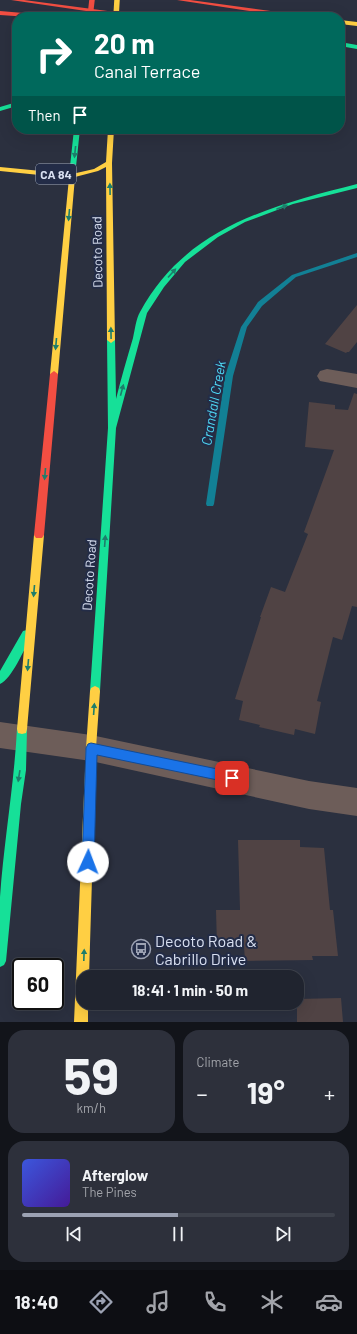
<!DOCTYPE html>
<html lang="en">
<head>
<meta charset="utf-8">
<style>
	:root { --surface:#20242f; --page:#2d303b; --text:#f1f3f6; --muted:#a2a4aa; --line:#3d414b; --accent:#9ca2b3 }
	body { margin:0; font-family:Barlow,sans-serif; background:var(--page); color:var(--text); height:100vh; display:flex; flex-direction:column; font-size:15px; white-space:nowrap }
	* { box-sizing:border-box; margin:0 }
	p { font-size:13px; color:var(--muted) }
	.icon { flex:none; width:22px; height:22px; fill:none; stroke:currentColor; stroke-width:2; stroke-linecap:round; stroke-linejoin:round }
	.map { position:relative; height:1022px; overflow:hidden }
	.side { display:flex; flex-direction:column; gap:8px; padding:8px; background:#12141a; flex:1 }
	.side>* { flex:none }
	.top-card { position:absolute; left:12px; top:12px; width:333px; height:122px; border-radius:16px; box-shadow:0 4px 16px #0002,0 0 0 1px var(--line); background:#00695c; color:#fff; overflow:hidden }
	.speed { position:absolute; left:12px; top:958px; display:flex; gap:8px; font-size:20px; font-weight:700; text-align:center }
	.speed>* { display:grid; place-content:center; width:52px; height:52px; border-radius:50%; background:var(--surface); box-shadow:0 4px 16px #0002,0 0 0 1px var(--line); line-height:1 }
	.speed .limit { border:2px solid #111; border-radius:6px; background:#fff; color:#111 }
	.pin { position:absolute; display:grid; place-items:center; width:34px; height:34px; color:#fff; margin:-17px; border-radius:8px; box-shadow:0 2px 6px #0006 }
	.me { position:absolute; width:44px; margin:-22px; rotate:2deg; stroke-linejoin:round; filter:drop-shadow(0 0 3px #0008) }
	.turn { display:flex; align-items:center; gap:14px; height:84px; padding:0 16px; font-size:18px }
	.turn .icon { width:52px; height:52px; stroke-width:2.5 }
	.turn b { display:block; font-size:28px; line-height:34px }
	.then { display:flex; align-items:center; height:38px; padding:0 16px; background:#0003; gap:8px; font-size:15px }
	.big { font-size:30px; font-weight:700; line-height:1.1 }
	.side .card { flex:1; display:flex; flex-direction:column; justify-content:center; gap:6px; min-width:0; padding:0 14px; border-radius:16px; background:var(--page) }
	.side .dial { align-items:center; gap:0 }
	.dial b { font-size:52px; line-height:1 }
	.song { display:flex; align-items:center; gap:12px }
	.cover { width:48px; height:48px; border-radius:6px; background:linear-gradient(135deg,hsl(230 70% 55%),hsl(260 70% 35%)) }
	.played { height:4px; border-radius:2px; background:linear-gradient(90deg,var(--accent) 50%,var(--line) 50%) }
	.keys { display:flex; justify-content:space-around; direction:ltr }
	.heat { display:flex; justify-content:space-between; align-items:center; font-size:22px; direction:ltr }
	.side .tiles { flex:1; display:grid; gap:8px; grid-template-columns:1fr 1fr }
	.card:last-child { grid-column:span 2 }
	.trip { position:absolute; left:76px; top:970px; width:228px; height:40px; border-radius:16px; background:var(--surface); box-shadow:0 4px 16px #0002,0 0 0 1px var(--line); font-weight:700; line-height:40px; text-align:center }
	.menu { display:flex; height:64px; justify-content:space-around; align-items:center; background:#0d0e13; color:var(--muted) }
	.menu .icon { width:28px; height:28px }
	.menu .on { color:var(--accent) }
	.menu b { font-size:18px; color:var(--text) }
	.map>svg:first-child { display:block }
</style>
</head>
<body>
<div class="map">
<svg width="357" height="1022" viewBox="0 0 357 1022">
	<rect width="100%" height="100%" fill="#2b303f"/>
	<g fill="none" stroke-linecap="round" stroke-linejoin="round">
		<path fill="#128095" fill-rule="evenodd" d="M 357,253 L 357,257 L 296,277 L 262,306 L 247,327 L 233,376 L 214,504 L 213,506 L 207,506 L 206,504 L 225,376 L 241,327 L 258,302 L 292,275 Z"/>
	</g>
	<path fill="#504344" d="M 357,305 L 357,342 L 349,352 L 347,352 L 346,353 L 325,344 Z
		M 354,393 L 357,394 L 357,607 L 352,606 L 342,640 L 333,637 L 317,701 L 321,702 L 315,734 L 295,729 L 294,735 L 259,727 L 260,725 L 239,720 L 243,701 L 235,699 L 261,617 L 260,617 L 271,587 L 285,592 L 308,534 L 304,532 L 334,450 L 305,447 L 309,402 L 335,405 L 335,409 L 348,410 Z
		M 238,840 L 300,840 L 300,847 L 324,848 L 330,910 L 333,910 L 338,956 L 312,956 L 313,960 L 245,961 L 244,946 L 217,946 L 216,910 L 240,910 Z
		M 341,998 L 343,1022 L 297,1022 L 297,999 Z"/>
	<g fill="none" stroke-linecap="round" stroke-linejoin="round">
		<path fill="#6d5d59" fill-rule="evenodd" d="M 327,369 L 357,374 L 357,388 L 320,381 L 317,376 L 320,371 Z
			M 0,722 L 91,735 L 309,781 L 357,788 L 357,816 L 309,809 L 91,761 L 0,748 Z"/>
		<path fill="#16e098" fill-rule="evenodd" d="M 340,42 L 357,45 L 357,49 L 340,46 Z
			M 17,102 L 17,106 L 0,111 L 0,107 Z
			M 74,129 L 80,129 L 75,176 L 72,178 L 69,176 Z
			M 357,184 L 357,188 L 293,204 L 245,222 L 218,237 L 185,262 L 164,287 L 147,313 L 116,428 L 100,691 L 99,694 L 95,696 L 91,694 L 90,691 L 108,428 L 107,340 L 111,337 L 115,340 L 116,399 C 121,379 127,358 133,338 C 135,329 136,319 140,312 C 186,227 271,206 357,184 Z
			M 27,630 L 31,631 L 32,634 L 31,637 C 24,649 12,679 0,684 L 0,671 L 23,631 Z
			M 22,724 L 26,725 L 27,729 L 26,770 L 21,804 L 6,961 L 4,965 L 0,967 C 0,944 0,920 0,897 C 4,841 14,785 17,729 L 18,725 Z"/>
		<path fill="#ffcf43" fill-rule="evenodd" d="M 340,20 L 357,22 L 357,26 L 340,24 Z
			M 108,129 L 114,129 L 112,163 L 115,340 L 111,343 L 107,340 L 106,167 L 98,171 L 75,177 L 58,374 L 54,377 L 50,374 L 69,178 L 0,171 L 0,167 L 72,174 L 94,169 L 106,162 Z
			M 39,531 L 42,532 L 44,535 L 27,729 L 26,733 L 22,734 L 18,733 L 17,729 L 34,535 L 36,532 Z
			M 95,686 L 99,688 L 100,691 L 96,748 L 89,977 L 83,977 L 83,1003 L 88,1003 L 88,1022 L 74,1022 L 86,748 L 90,691 L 91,688 Z"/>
		<path fill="#f24e42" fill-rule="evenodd" d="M 11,0 L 24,0 L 138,15 L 141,17 L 127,17 Z
			M 177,0 L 190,0 L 300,15 L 303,17 L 289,17 Z
			M 0,11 L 35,14 L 38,16 L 29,17 L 0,15 Z
			M 54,371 L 58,374 L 44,535 L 42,538 L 36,538 L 34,535 L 50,374 Z"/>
		<path stroke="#ffcf43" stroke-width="5.5" d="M 116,17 L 117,0"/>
		<path stroke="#f24e42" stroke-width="5.5" d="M 90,17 L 92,0"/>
	</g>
	<defs><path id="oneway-solid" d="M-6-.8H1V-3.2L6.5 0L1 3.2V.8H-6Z"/></defs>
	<g fill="#1d7d6b">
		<use href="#oneway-solid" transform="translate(75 152) rotate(96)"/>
		<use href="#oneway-solid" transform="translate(110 189) rotate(-91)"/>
		<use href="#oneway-solid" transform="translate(282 207) rotate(-21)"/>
		<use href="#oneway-solid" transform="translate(69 215) rotate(95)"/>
		<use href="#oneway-solid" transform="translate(172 273) rotate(-48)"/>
		<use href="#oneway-solid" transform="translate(111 333) rotate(-91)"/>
		<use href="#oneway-solid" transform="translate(56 344) rotate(95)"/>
		<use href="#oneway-solid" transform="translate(122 390) rotate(-75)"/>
		<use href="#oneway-solid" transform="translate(45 474) rotate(95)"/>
		<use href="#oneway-solid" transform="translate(105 541) rotate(-86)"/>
		<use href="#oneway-solid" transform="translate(34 591) rotate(95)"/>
		<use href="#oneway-solid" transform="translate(28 665) rotate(95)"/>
		<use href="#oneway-solid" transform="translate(94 709) rotate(-86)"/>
		<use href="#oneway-solid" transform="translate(19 776) rotate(99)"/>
		<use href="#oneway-solid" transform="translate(84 955) rotate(-88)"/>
	</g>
	<path fill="#1a73e8" stroke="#114b97" d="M 91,743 L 232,772 L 236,774 L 238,778 L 236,782 L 232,783 L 97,755 L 94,862 L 92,866 L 88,868 L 83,866 L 82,862 L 86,748 L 88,744 Z"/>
	<defs>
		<symbol id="bus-ring" viewBox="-11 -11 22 22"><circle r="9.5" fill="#232c47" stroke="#9ca2b3" stroke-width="1.5"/><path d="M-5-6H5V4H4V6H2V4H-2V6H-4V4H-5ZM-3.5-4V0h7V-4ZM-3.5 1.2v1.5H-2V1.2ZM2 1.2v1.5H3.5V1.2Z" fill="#9ca2b3"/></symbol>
	</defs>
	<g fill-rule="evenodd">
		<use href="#bus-ring" x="130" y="938" width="22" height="22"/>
	</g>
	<g text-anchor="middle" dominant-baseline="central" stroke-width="4" stroke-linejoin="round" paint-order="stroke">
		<rect fill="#232c47" stroke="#a2aabe" stroke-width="1" x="36" y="164" width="40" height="20" rx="3"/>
		<g font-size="12" font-weight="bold" fill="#d9e0f1">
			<text x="56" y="174">CA 84</text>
		</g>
		<g font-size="13" fill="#d9e0f1" stroke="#232c47">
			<text transform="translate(97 252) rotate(-91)">Decoto Road</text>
			<text transform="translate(89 575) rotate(-86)">Decoto Road</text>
		</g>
		<g font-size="14" font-style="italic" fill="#4fd9f6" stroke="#232c47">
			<text transform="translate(213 403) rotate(-80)">Crandall Creek</text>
		</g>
		<g font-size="16" fill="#d9e0f1" stroke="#232c47" text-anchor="start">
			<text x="155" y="940">Decoto Road &amp;<tspan x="155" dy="18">Cabrillo Drive</tspan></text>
		</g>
	</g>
</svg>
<div class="speed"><div class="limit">60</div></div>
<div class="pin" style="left:232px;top:778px;background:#d93025"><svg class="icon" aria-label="arrive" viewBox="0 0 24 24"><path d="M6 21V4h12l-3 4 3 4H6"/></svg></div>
<svg class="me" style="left:88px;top:862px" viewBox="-20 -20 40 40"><circle r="19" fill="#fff"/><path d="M0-13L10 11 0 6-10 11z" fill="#1a73e8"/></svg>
<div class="trip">18:41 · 1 min · 50 m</div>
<div class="top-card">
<div class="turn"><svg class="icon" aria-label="right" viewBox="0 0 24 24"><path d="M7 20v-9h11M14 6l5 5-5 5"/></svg><div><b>20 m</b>Canal Terrace</div></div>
<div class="then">Then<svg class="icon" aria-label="arrive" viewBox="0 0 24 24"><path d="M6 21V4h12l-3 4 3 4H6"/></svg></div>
</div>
</div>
<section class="side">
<div class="tiles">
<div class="card dial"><b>59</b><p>km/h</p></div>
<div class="card"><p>Climate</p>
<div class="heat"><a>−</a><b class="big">19°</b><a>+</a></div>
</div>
<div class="card">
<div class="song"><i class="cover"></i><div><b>Afterglow</b><p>The Pines</p></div></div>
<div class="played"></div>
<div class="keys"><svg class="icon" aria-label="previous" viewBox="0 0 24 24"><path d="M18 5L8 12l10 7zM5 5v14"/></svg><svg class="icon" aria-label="pause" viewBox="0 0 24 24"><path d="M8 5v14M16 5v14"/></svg><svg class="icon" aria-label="next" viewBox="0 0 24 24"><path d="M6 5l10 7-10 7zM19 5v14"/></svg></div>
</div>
</div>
</section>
<nav class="menu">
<b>18:40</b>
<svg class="icon on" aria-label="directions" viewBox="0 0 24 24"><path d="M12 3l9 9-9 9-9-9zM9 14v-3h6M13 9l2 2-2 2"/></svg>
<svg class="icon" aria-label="music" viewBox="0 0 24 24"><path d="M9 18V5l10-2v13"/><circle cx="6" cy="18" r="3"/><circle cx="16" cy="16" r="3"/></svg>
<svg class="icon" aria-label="phone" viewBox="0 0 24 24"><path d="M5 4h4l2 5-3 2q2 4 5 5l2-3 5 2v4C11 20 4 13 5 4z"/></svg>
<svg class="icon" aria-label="climate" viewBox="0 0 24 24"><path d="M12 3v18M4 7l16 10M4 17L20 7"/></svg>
<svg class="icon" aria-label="car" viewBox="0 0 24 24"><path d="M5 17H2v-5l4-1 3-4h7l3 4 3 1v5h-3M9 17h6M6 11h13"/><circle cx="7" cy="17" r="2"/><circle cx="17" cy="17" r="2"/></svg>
</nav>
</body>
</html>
